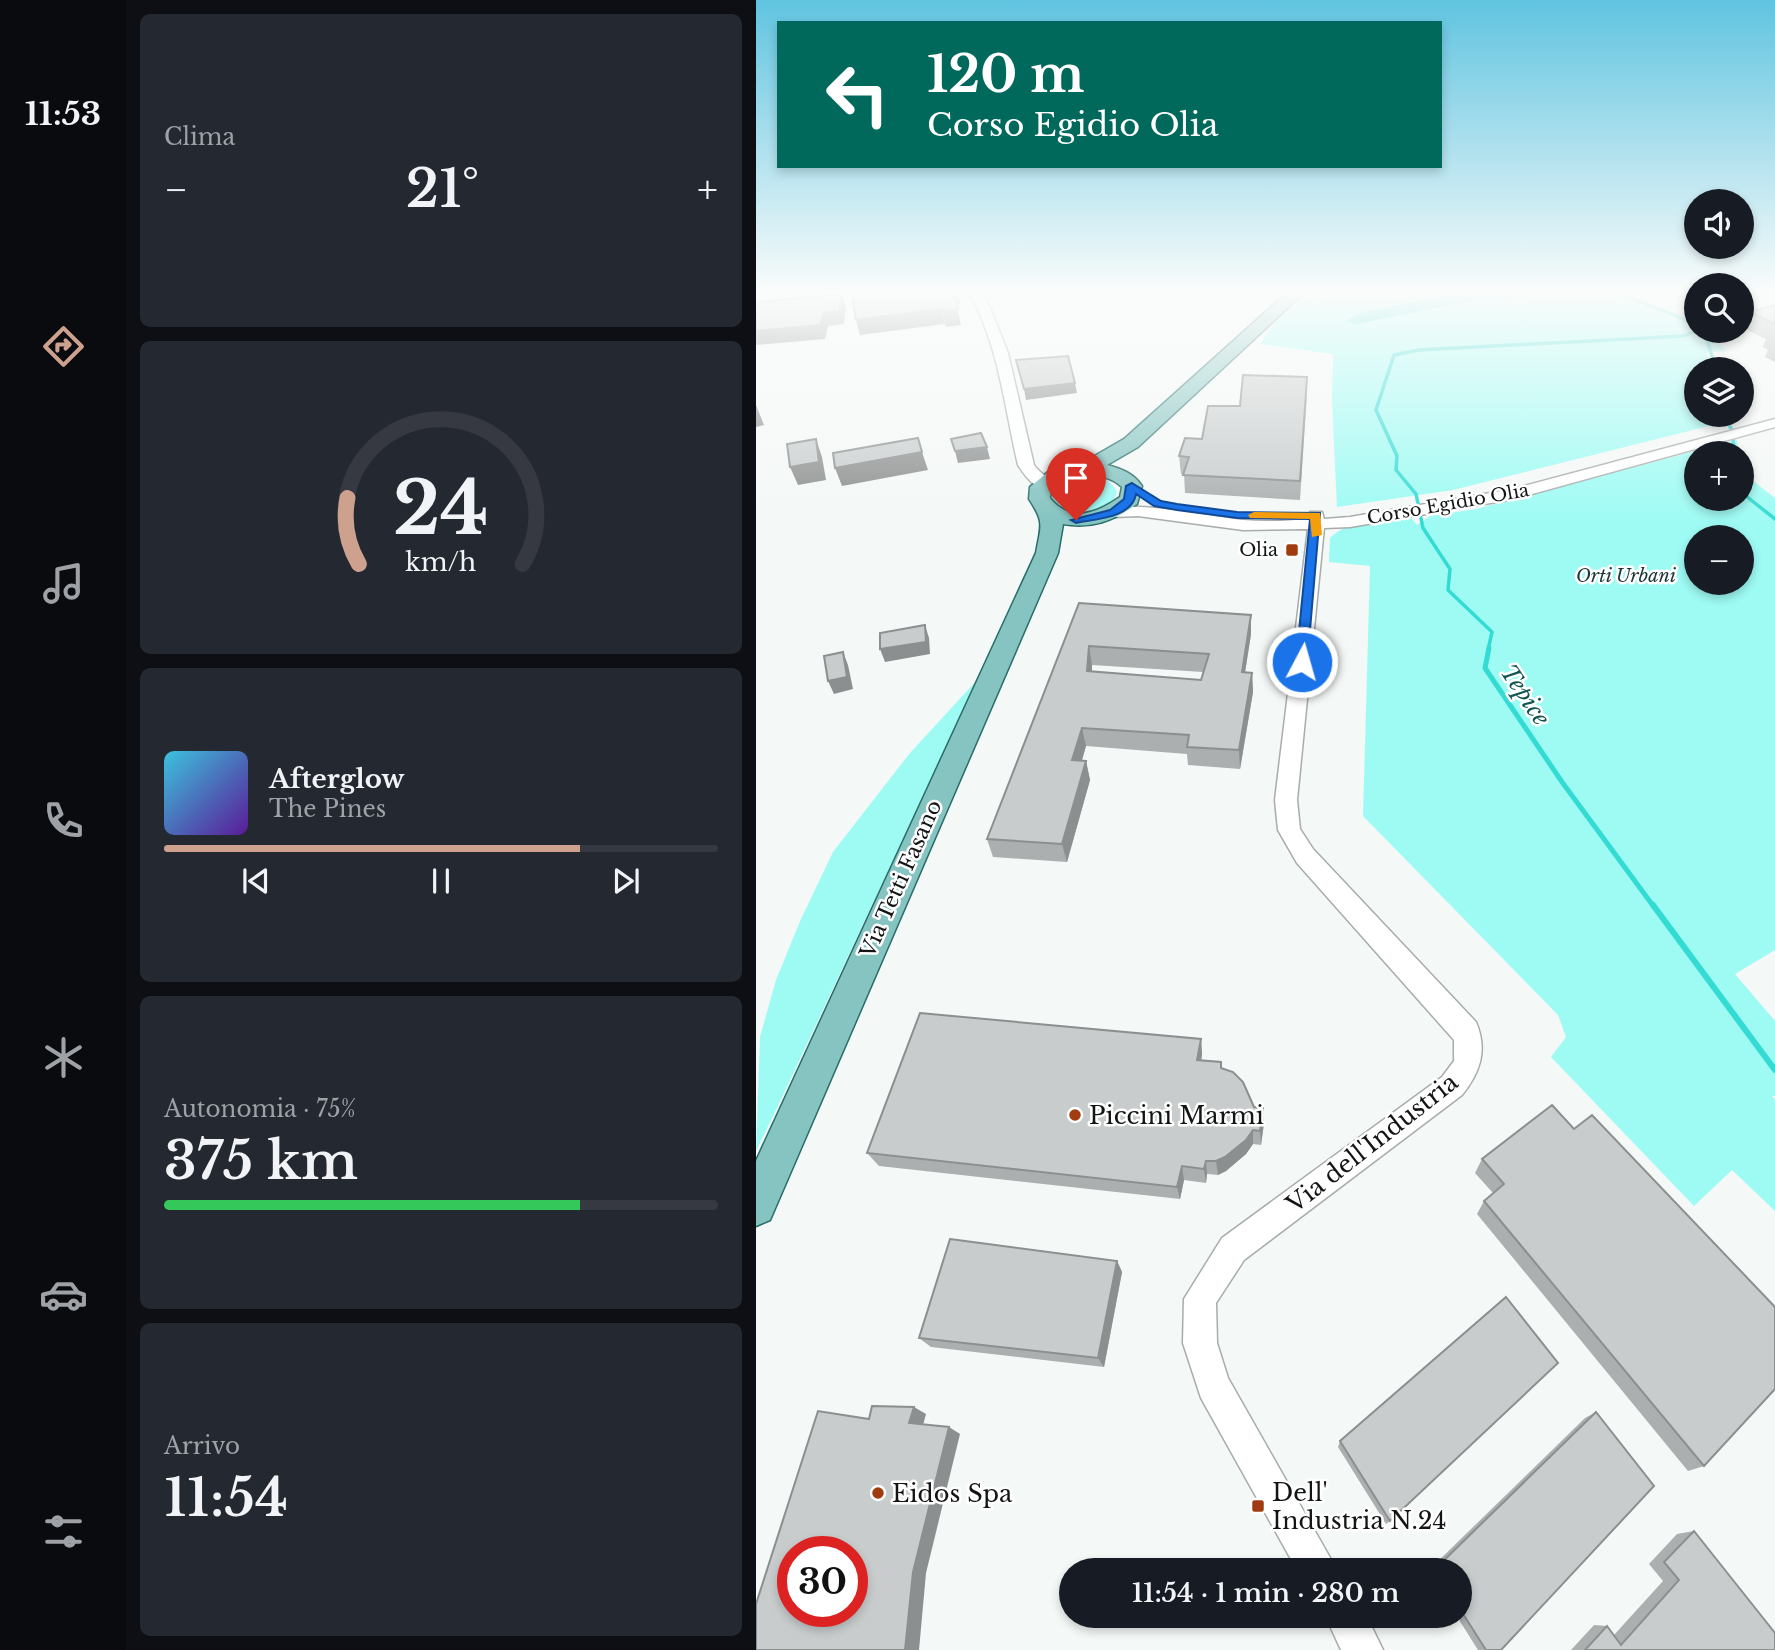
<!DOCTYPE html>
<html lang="it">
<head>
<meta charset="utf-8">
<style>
	:root { --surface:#171b24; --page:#242831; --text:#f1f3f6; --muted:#9ea1a6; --line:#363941; --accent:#cda18e }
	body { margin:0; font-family:"Libre Baskerville",serif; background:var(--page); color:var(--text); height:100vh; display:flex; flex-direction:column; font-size:26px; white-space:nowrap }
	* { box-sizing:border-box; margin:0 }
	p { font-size:23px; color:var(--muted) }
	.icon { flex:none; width:38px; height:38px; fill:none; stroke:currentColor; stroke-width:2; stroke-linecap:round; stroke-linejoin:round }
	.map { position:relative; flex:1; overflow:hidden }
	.drawer { display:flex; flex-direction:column; gap:14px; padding:14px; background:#0d0f14; width:630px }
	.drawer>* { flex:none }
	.guide { position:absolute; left:21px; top:21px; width:665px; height:147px; border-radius:0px; box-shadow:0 4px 10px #0003; background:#00695c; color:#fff; overflow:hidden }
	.fabs { position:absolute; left:928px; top:189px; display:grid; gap:14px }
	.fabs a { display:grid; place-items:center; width:70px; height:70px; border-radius:50%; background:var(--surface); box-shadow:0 4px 10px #0003; font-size:35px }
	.speed { position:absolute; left:21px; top:1536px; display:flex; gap:14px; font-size:35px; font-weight:700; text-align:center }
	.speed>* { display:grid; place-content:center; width:91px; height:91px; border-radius:50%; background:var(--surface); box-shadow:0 4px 10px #0003; line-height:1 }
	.speed .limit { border:10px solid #d22; background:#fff; color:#111 }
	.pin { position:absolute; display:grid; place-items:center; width:60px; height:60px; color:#fff; margin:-72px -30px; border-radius:50% 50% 50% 0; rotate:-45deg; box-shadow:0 0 7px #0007 }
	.pin .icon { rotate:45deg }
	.me { position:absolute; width:77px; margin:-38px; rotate:6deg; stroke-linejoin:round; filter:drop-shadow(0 0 5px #0008) }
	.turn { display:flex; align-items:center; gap:24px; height:147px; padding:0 35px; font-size:32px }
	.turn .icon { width:91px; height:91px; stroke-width:2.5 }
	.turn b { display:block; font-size:49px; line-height:60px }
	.big { font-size:52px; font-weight:600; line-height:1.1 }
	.drawer .card { flex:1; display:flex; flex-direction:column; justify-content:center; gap:10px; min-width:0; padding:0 24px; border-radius:10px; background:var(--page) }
	.drawer .dial { align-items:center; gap:0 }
	.dial svg { height:182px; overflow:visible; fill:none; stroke:var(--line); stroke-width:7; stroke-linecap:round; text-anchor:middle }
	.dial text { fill:var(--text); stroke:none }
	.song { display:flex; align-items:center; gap:21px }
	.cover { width:84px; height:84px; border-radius:10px; background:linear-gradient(135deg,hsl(190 70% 55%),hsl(270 70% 35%)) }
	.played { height:7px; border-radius:4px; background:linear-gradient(90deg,var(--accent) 75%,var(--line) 75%) }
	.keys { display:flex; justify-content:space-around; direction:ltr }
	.heat { display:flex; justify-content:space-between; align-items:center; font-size:38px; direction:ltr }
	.charge { height:10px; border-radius:5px; background:linear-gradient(90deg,#34c759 75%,var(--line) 0) }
	.trip { position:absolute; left:303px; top:1558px; width:413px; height:70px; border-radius:35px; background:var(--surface); box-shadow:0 4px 10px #0003; font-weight:600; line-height:70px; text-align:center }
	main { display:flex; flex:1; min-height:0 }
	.tab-bar { display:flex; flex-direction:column; width:126px; justify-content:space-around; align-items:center; background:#090b0e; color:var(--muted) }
	.tab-bar .icon { width:49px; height:49px }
	.tab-bar .selected { color:var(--accent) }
	.tab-bar b { font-size:32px; color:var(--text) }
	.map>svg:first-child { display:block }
</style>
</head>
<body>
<main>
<nav class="tab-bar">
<b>11:53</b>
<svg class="icon selected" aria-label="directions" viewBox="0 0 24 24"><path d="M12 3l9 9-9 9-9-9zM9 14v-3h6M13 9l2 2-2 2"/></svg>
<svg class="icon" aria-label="music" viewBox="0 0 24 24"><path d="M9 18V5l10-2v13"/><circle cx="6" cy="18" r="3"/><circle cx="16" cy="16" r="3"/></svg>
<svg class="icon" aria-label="phone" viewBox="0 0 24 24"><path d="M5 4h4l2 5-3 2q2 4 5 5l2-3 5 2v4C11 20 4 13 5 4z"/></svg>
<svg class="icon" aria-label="climate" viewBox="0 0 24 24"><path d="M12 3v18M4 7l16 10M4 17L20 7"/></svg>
<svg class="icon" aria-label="car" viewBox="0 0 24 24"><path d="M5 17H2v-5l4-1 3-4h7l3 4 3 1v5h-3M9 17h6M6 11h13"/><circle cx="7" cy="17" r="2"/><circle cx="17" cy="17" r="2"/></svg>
<svg class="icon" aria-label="filters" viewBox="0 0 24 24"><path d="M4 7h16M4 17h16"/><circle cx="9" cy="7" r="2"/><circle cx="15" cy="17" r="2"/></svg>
</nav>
<section class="drawer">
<div class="card"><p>Clima</p>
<div class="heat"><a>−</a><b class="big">21°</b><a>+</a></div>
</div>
<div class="card dial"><svg viewBox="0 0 100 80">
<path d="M14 69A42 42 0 1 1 86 69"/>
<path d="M14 69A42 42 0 0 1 9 40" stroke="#cda18e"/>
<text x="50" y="56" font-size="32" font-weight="700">24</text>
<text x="50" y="72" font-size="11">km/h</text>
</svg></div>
<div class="card">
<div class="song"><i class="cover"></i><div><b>Afterglow</b><p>The Pines</p></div></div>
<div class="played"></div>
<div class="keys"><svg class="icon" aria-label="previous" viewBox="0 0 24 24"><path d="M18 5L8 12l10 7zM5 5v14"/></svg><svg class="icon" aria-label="pause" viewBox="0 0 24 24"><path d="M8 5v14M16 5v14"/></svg><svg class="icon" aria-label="next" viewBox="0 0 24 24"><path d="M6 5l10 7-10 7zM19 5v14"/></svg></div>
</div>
<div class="card"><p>Autonomia · 75%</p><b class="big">375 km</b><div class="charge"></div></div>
<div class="card"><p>Arrivo</p><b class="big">11:54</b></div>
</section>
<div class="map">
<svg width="1019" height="1650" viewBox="0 0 1019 1650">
	<rect width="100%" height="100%" fill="#f4f8f7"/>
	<path fill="#9efbf4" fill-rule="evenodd" d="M 577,290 L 717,290 L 607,312 L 766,296 L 783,290 L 848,290 L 926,321 L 940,320 L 940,331 L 953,331 L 971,351 L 951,352 L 953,369 L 940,369 L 940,415 L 981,415 L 981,419 L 697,490 L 581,507 L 576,402 L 577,354 L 504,344 C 512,332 532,306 546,300 C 557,295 562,302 577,290 Z
		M 981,440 L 983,453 L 940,453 L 940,499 L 985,499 L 985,464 L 988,474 L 1019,498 L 1019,950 L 979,974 L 1019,1021 L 1019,1096 L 1016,1096 L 1019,1100 L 1019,1211 L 976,1170 L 938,1206 L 795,1057 L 810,1037 L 802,1015 L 607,816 L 614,566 L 573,562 L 574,538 C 592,519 630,521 655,518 L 661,525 L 674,516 L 720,509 ZM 940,537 L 985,537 L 985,583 L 940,583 Z
		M 334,476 C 346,478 356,480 361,492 C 352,519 312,515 294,500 C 293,480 319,477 334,476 Z
		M 222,679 L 21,1108 L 0,1151 L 4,1037 L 20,980 L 45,919 L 77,852 L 154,753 Z"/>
	<path fill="#3bdfd7" d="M 717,290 L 783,290 L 766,296 L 717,301 L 599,324 L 590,321 L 607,312 Z"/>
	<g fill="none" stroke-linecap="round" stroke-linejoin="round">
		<path stroke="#34dbd3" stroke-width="3.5" d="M 854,290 L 933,321 L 940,327
			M 944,331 L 951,340 L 960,369
			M 967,415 L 976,430 L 978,447 L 972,453
			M 985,492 L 1019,519
			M 732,650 L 736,632 L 692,590 L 694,569 L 667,528 L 660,494 L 640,470 L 641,456 L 620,410 L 638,355 L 663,350 L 928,336 L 940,331"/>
		<path stroke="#34dbd3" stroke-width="5" d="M 733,648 L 729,668 L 806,782 L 898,907"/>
		<path stroke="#34dbd3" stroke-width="6" d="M 897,905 L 1019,1070"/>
		<defs>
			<path id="minor" d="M 212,290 L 224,290 L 235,310 L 252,353 L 278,465 C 283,473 292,476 297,484 L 295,487 C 279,491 270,477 262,465 C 248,405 243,345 212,290 Z
				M 1019,419 L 1019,427 L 758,499 L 594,527 L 568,528 L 541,800 L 544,829 L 557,849 L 720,1022 C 732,1050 724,1073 706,1095 L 488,1260 L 460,1303 L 461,1343 L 472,1378 L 581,1570 L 541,1570 L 445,1398 L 427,1343 L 428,1299 L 466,1238 L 686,1077 L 698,1061 L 698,1040 L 541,863 L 522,830 L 519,800 L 552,529 L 487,530 L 382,516 L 358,517 L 350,512 C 364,497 463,518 487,520 C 509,522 530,521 552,519 L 554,512 L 566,512 L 568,519 L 594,517 L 757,489 Z
				M 569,1615 L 610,1615 L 627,1650 L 585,1650 Z"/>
			<path id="major" d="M 534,290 L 551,290 L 382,447 L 351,465 C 366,469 377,473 386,486 L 381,504 C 357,521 336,529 307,524 L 302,553 L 14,1220 L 0,1226 L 0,1161 L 280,553 C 285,525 289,523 273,499 L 274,487 L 292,472 L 323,465 L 368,439 ZM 330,475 C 344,476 355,477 366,487 L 364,497 C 341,513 315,524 294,498 L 295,489 L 306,481 Z"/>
		</defs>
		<use href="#minor" stroke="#a8acab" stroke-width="3"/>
		<use href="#major" stroke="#286d69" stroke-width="3"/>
		<use href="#minor" fill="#fff" fill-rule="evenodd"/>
		<use href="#major" fill="#85c4c1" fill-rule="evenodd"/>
	</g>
	<path fill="#acafaf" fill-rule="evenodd" d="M 1019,305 L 1019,362 L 1009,357 L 1012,350 L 1007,347 L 1010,339 L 987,328 L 993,312 Z
		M 551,394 L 544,500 L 429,493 L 428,474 L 425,474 L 423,456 L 446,439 L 484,406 Z
		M 323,603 L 495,634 L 489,673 L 496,673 L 497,692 L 484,769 L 432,765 L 431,754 L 330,746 L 326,761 L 330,761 L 334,780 L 311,862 L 237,857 L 231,839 ZM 336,665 L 447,672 L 445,680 L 336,671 Z
		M 445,1039 L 446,1054 L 445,1061 L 465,1062 L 465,1068 L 498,1107 L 508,1123 L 505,1145 L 497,1144 L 490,1154 L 470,1171 L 462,1175 L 451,1174 L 450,1183 L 428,1180 L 424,1199 L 123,1166 L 111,1153 Z
		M 796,1105 L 948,1466 L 932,1471 L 721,1214 L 728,1201 L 737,1193 L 719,1173 L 726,1159 Z
		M 361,1261 L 366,1272 L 348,1367 L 175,1347 L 163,1338 Z
		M 840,1412 L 745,1650 L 722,1650 L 700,1615 L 704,1615 L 704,1570 L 673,1570 L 829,1418 Z
		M 584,1441 L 634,1521 L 630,1524 L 582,1447 Z
		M 938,1531 L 1019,1650 L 815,1650 L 838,1625 L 851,1626 L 858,1635 L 907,1581 L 893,1564 L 921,1534 Z"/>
	<path fill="#8c8f8f" d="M 196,290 L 201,290 L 204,304 L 199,305 Z
		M 86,294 L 90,307 L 88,324 L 72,326 L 69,339 L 0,345 L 0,331 Z
		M 185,309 L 189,324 L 104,335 L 100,320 Z
		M 202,309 L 205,325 L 190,327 L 186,311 Z
		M 319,383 L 321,393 L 270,400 L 268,389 Z
		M 0,405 L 8,425 L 0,427 Z
		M 60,439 L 66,457 L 70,480 L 42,485 L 34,467 Z
		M 231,447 L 234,459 L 202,463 L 199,451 Z
		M 166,452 L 172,470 L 86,486 L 79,468 Z
		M 495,615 L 495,634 L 486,691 L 486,672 Z
		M 169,625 L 173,638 L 174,654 L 129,662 L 124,649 Z
		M 333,646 L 336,665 L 335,690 L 331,671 Z
		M 87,652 L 92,665 L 97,689 L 78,694 L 72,681 Z
		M 496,673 L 497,692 L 484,769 L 483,750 Z
		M 326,728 L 330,746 L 320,779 L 316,760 Z
		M 330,761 L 334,780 L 311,862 L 306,844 Z
		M 445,1039 L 446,1054 L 443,1076 L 441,1060 Z
		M 507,1108 L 508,1123 L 505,1145 L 504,1131 Z
		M 497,1130 L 497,1144 L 490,1154 L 470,1171 L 462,1175 L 460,1161 Z
		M 450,1161 L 451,1174 L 450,1183 L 448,1169 Z
		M 426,1166 L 428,1180 L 424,1199 L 421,1187 Z
		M 361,1261 L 366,1272 L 348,1367 L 342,1358 Z
		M 158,1407 L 170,1414 L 166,1429 L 153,1423 Z
		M 193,1427 L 204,1434 L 170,1573 L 163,1650 L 149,1650 L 157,1572 Z"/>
	<path fill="#c8cccc" stroke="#8c8f8f" stroke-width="2" fill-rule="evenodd" d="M 117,290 L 196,290 L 202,309 L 186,311 L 185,309 L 100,320 L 96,294 Z
		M 86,294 L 83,311 L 68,313 L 64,325 L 0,331 L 0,302 Z
		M 1019,305 L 1019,324 L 993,312 Z
		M 312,356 L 319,383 L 268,389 L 260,360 Z
		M 487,375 L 551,377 L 544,481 L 427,475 L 433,457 L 423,456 L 429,438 L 446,439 L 452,406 L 484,406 Z
		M 225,433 L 231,447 L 199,451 L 195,439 Z
		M 162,438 L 166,452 L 79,468 L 77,453 Z
		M 60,439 L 63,462 L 34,467 L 31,444 Z
		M 323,603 L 495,615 L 486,672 L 496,673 L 483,750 L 431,747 L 433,735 L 326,728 L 316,760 L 330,761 L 306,844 L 231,839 ZM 333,646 L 453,654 L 445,680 L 331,671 Z
		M 169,625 L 170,642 L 124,649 L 124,633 Z
		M 87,652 L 91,677 L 72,681 L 68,656 Z
		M 164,1013 L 445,1039 L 441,1060 L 465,1062 L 465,1068 L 477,1072 L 487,1082 L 498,1107 L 507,1108 L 504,1131 L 497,1130 L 490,1140 L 469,1157 L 460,1161 L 450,1161 L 448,1169 L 426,1166 L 421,1187 L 111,1153 Z
		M 796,1105 L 818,1129 L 836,1115 L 1019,1307 L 1019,1389 L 948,1466 L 728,1201 L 748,1184 L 726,1159 Z
		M 194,1239 L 361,1261 L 342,1358 L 163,1338 Z
		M 750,1297 L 802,1363 L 634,1521 L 584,1441 Z
		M 116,1406 L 158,1407 L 153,1423 L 193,1427 L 157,1572 L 149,1650 L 0,1650 L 0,1604 L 62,1411 L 113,1419 ZM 37,1552 L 96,1552 L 96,1612 L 37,1612 Z
		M 840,1412 L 898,1486 L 745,1650 L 730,1650 L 704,1609 L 704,1570 L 678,1570 Z
		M 938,1531 L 1019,1633 L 1019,1650 L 829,1650 L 851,1626 L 865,1645 L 923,1580 L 908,1562 Z"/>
	<linearGradient id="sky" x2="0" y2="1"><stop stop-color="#60c4e0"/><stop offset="0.56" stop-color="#fafcfb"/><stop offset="1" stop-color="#fafcfb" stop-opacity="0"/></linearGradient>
	<rect width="1019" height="521" fill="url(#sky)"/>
	<path fill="#1a73e8" stroke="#114b97" stroke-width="2" d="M 376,483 L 405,501 L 421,504 L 481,512 L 564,513 L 551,665 L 546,666 L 540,662 L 554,519 L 481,518 L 421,510 L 398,506 L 380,494 C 376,518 339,519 320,523 L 315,520 L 354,510 L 368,499 L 370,486 Z"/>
	<path fill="#f59e0b" d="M 498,512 L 564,513 L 566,535 L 556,537 L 554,519 L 494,518 L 492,515 Z"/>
	<g fill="#a13c10" stroke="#fff" stroke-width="2.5">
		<rect x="529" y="543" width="14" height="14" rx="3.5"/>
		<circle cx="319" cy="1115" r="7"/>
		<circle cx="122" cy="1493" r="7"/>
		<rect x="495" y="1499" width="14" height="14" rx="3.5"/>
	</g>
	<g text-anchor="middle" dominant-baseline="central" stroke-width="5" stroke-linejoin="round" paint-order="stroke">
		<g font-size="18" fill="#131414" stroke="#fff">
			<text transform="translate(692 504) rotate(-10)">Corso Egidio Olia</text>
		</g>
		<g font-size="18" fill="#131414" stroke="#fff" text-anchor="end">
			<text x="522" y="550">Olia</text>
		</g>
		<g font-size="18" font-style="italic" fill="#1b3533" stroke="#fff">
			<text x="870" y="576">Orti Urbani</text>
		</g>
		<g font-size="21" fill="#131414" stroke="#fff">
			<text transform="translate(145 879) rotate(-66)">Via Tetti Fasano</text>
		</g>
		<g font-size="23" font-style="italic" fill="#115451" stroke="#fff">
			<text transform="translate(769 695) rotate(56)">Tepice</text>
		</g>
		<g font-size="24" fill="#131414" stroke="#fff" text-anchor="start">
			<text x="333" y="1115">Piccini Marmi</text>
			<text x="516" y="1492">Dell'<tspan x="516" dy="28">Industria N.24</tspan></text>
			<text x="136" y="1493">Eidos Spa</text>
		</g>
		<g font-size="24" fill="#131414" stroke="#fff">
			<text transform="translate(616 1143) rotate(-38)">Via dell'Industria</text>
		</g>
	</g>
</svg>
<div class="fabs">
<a><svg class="icon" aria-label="sound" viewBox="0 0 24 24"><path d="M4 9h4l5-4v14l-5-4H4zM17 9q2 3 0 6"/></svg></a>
<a><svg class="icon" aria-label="search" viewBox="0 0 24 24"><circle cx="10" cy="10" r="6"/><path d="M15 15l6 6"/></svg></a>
<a><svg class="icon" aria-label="layers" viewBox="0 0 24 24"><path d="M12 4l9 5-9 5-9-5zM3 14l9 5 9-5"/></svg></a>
<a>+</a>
<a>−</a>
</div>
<div class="speed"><div class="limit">30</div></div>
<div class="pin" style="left:320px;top:520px;background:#d93025"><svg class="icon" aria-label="arrive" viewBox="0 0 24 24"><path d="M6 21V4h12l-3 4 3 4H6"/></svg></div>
<svg class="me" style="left:546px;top:662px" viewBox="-20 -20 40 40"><circle r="17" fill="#1a73e8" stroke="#fff" stroke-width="3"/><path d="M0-11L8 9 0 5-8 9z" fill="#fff"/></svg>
<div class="trip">11:54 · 1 min · 280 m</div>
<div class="guide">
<div class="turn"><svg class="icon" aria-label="left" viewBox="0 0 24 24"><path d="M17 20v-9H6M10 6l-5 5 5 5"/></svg><div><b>120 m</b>Corso Egidio Olia</div></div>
</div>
</div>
</main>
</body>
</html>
